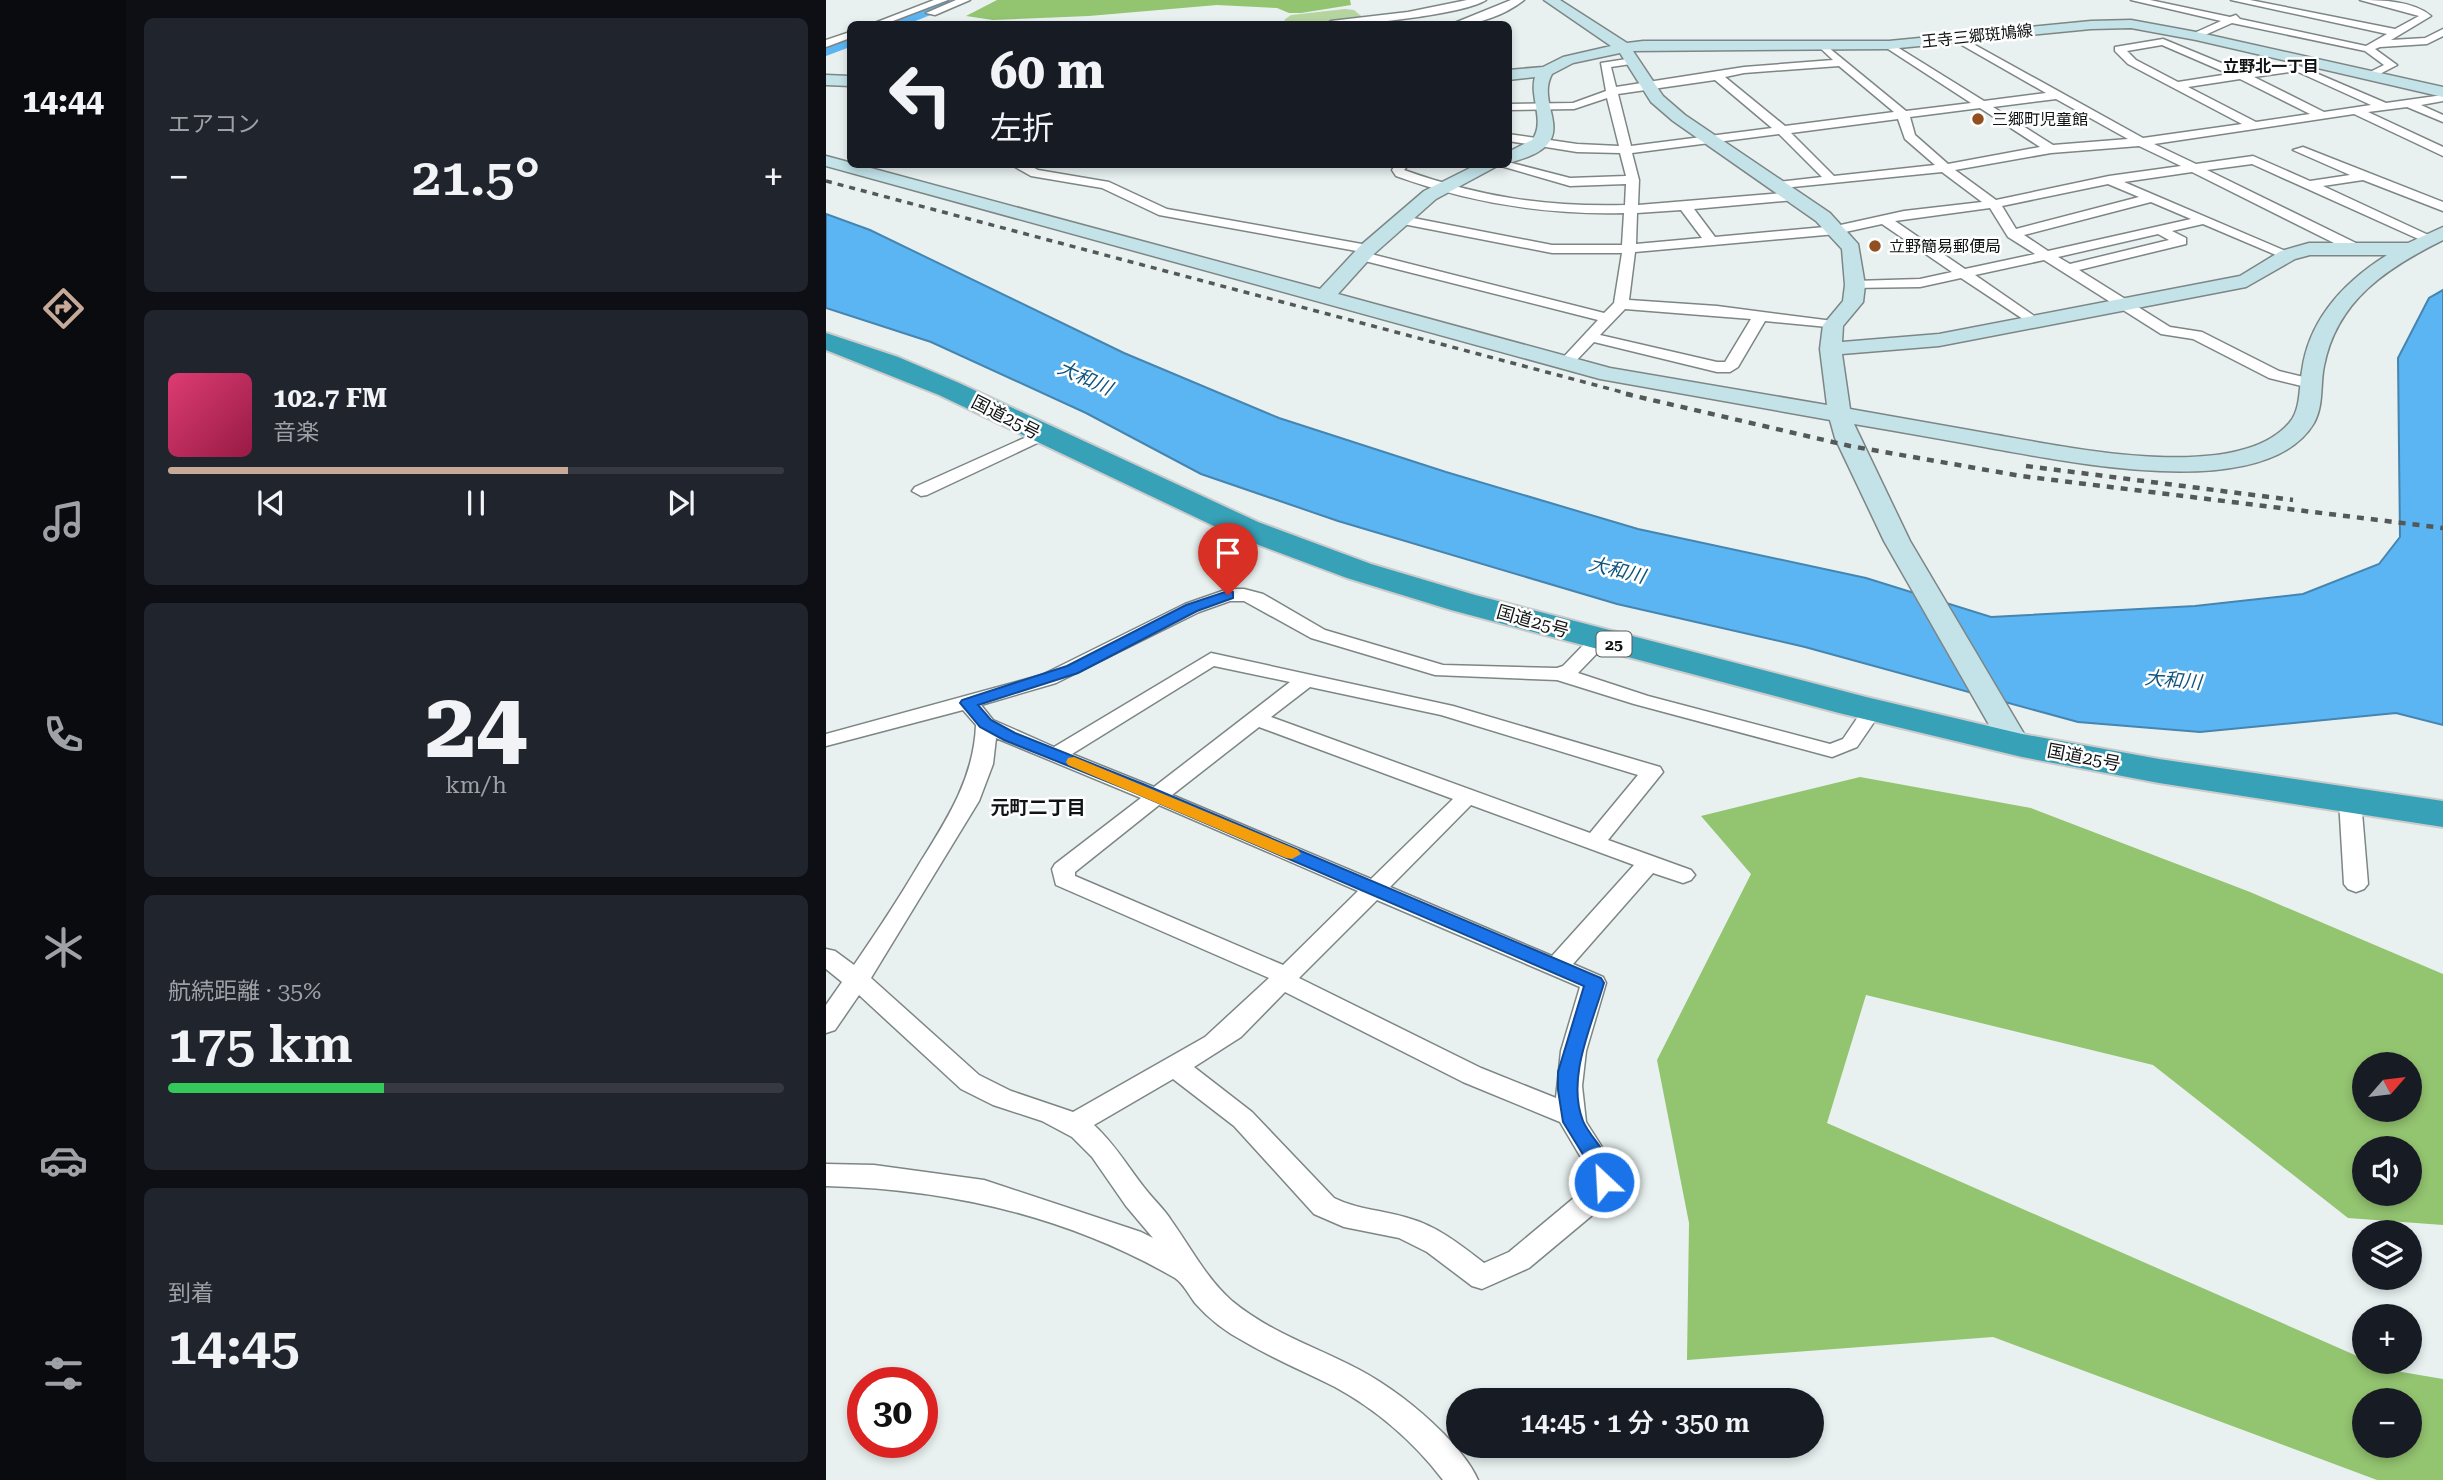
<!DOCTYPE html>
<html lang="ja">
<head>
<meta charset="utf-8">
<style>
	:root { --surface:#171b24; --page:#20242c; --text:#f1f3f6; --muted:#9ea1a6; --line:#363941; --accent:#c6a996 }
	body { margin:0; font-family:"Roboto Serif","Noto Sans JP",serif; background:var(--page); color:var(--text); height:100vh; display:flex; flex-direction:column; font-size:26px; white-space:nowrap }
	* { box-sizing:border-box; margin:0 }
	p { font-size:23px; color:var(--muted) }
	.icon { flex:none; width:38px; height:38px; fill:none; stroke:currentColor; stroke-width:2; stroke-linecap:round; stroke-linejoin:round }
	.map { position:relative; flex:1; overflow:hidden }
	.side { display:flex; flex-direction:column; gap:18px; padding:18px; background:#0d0f14; width:700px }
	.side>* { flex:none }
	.hud { position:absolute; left:21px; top:21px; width:665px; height:147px; border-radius:10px; box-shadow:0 4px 10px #0003; background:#171b24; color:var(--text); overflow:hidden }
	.needle { width:46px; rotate:62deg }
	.controls { position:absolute; left:1526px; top:1052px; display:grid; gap:14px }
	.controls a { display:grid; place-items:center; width:70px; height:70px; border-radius:50%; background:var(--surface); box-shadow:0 4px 10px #0003; font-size:35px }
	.speed { position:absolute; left:21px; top:1367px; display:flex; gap:14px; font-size:35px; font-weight:700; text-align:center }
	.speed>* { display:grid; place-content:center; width:91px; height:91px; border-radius:50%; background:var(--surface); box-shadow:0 4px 10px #0003; line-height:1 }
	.speed .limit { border:10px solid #d22; background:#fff; color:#111 }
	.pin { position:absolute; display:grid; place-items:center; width:60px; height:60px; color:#fff; margin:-72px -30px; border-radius:50% 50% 50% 0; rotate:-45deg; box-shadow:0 0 7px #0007 }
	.pin .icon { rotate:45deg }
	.me { position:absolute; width:77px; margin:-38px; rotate:335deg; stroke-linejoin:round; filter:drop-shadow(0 0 5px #0008) }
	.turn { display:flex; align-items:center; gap:24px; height:147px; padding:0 28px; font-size:32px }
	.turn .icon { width:91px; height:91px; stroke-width:2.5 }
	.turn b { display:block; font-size:49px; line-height:60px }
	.big { font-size:52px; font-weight:600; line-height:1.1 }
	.side .widget { flex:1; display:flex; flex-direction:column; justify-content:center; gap:10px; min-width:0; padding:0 24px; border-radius:10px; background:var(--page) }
	.side .dial { align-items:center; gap:0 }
	.dial b { font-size:91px; line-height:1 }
	.song { display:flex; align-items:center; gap:21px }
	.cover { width:84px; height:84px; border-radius:10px; background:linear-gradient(135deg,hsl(340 70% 55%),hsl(340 70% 35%)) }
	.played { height:7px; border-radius:4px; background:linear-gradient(90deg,var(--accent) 65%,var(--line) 65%) }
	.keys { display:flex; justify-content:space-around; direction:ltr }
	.heat { display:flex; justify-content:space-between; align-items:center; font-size:38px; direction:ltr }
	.charge { height:10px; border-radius:5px; background:linear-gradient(90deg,#34c759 35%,var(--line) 0) }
	.trip { position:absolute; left:620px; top:1388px; width:378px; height:70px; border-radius:35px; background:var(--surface); box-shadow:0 4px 10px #0003; font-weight:600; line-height:70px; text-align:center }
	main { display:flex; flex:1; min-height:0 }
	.tabs { display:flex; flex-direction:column; width:126px; justify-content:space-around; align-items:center; background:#090b0e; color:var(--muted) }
	.tabs .icon { width:49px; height:49px }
	.tabs .current { color:var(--accent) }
	.tabs b { font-size:32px; color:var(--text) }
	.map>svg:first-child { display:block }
</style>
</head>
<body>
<main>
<nav class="tabs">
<b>14:44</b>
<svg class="icon current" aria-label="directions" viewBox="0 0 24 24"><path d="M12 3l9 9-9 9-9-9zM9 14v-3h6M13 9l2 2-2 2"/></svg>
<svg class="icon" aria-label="music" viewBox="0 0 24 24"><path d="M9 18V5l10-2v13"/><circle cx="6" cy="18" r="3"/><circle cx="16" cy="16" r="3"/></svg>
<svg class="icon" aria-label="phone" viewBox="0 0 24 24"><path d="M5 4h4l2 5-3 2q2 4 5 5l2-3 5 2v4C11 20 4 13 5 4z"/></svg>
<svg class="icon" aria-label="climate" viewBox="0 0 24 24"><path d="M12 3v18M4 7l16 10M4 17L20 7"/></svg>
<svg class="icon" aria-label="car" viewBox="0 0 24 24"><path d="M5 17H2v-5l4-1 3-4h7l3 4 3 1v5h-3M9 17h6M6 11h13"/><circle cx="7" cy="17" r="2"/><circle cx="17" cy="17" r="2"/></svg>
<svg class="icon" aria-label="filters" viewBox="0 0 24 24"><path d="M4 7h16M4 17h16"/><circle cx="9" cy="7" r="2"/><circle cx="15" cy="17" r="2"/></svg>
</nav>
<section class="side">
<div class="widget"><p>エアコン</p>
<div class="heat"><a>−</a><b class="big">21.5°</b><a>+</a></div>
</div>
<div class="widget">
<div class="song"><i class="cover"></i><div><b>102.7 FM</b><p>音楽</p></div></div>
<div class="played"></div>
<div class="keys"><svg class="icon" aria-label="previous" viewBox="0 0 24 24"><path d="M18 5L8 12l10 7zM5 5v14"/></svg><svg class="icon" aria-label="pause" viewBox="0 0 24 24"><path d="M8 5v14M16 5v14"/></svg><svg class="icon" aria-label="next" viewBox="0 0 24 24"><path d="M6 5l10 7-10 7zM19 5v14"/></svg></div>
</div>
<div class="widget dial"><b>24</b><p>km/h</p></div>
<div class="widget"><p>航続距離 · 35%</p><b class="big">175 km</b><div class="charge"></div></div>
<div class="widget"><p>到着</p><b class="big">14:45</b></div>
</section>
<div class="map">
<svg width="1617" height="1480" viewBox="0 0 1617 1480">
	<rect width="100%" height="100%" fill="#e8f1f0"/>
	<path fill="#b5d4a0" d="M 519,9 L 528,10 L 539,19 C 517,21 477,33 458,20 L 465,15 Z"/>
	<path fill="#93c470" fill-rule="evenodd" d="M 171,0 L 524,0 L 525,5 L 475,13 L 463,13 L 451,8 L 391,5 L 263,16 L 167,20 L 140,16 Z
		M 1034,777 L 1205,808 L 1424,892 L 1617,974 L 1617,1225 L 1522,1218 L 1327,1065 L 1040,995 L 1001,1123 L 1538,1359 L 1538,1362 L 1564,1370 L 1617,1379 L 1617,1480 L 1551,1480 L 1167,1337 L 861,1360 L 863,1223 L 831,1060 L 925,874 L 875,816 ZM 1538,1064 L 1584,1064 L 1584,1110 L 1538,1110 ZM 1538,1148 L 1584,1148 L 1584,1194 L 1538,1194 ZM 1538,1400 L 1584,1400 L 1584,1446 L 1538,1446 Z"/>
	<path fill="#5bb5f3" stroke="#4585b0" stroke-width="2" d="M 0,214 L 44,230 L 298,353 L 453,418 L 620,472 L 812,529 L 1040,578 L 1165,617 L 1369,606 L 1477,594 L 1553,564 L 1574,537 L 1572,358 L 1603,298 L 1617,290 L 1617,725 L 1570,713 L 1374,732 L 1252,722 L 979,647 L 791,604 L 512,521 L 375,474 L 260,413 L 105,342 L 0,308 Z"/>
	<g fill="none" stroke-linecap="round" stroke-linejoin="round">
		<path fill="#5bb5f3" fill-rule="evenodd" d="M 107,0 L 135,0 L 132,4 L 82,24 L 53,24 L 57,20 Z
			M 24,33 L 24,47 L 0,56 L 0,41 Z"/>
		<defs>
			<path id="street" d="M 108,0 L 122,0 L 59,24 L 46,24 Z
				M 130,0 L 144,0 L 109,15 L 100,13 Z
				M 641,0 L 660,0 C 639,14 527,27 500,24 L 505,21 L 582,12 Z
				M 685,0 L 698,0 C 679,15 650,26 626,24 Z
				M 1305,0 L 1324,0 L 1404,17 L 1410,15 L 1414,19 L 1540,46 L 1561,34 L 1405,0 L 1424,0 L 1569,29 L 1593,16 L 1534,0 C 1556,0 1588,1 1605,16 L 1565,40 L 1599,38 L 1617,29 L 1617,36 L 1601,44 L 1554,47 L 1549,49 L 1571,65 L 1546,78 L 1542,77 L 1542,73 L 1558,65 L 1539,51 L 1406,23 L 1370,39 L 1366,38 L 1366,34 L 1395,21 Z
				M 24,32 L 24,38 L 0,47 L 0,40 Z
				M 1131,35 L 1317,138 L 1416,124 L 1302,64 L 1289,51 L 1289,47 L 1337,39 L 1417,72 L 1471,65 L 1560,103 L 1617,95 L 1617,101 L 1595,105 L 1617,115 L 1617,122 L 1581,107 L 1542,112 L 1617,147 L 1617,156 L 1528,114 L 1328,144 L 1370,164 L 1427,156 L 1484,181 L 1524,175 L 1467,150 L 1477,147 L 1617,202 L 1617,211 L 1537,180 L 1497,186 L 1611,239 L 1609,242 L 1599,242 L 1426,164 L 1381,170 L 1534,245 L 1534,251 L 1524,251 L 1366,172 L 1298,182 L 1469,255 L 1462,259 L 1457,258 L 1377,224 L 1346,231 L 1360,238 L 1360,244 L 1253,270 L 1344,327 L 1376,332 L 1453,371 L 1490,380 L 1492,383 L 1490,386 L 1484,388 L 1443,378 L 1367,339 L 1335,334 L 1218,260 L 1149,275 L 1214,320 L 1216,323 L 1209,327 L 1135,278 L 1094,287 L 1024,288 L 1024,282 L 1029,281 L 1094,279 L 1126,272 L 1056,224 L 1010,234 L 809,252 L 803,300 L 891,306 L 1007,321 L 1014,325 L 1012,328 L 939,321 L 912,367 L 904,372 L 891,372 L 768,342 L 745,366 L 740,368 L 732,363 L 772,320 L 531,259 L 529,256 L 536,252 L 333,215 L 276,188 L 205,176 L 184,164 L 201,164 L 212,170 L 283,182 L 341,209 L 547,246 L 547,252 L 537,252 L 778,313 L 788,303 L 796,253 L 726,253 L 577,224 L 570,220 L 577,216 L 726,245 L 796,245 L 798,213 C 718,215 645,203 570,176 L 566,170 L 570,164 L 583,164 L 578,170 C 653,197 720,207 799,205 L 800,184 L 744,186 L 668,164 L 682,162 L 744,178 L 800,176 L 794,153 L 751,152 L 682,141 L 682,134 L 751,144 L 793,146 L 781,98 L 748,109 L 682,110 L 682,104 L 747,103 L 780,91 L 775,63 L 807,58 L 812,61 L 811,63 L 785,67 L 790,87 L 918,67 L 1007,60 L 992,46 L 997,43 L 1080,111 L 1145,103 L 1059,47 L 1059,43 L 1063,42 L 1158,101 L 1220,93 L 1127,40 L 1126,38 ZM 1336,45 L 1403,74 L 1352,82 L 1310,60 L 1301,51 ZM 1013,66 L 1068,112 L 959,126 L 899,77 L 918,73 ZM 1470,71 L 1545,105 L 1498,112 L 1428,77 ZM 1414,79 L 1484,114 L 1430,122 L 1362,87 ZM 889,80 L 946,128 L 805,146 L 792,94 ZM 1230,99 L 1302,139 L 1227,145 L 1167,107 ZM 1154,108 L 1214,147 L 1122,164 L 1089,135 L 1084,117 ZM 1072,119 L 1079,139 L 1109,165 L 1008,176 L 965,133 ZM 953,134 L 996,177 L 951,182 L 947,183 L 947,189 L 1116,172 L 1156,202 L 1078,211 L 1010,226 L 889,237 L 868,209 L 968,200 L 974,196 L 968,192 L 812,205 L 813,180 L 806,153 ZM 1313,146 L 1355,166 L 1283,176 L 1170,200 L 1129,170 L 1225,153 ZM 1282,184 L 1313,197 L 1190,229 L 1176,206 ZM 1325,202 L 1365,219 L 1222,251 L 1198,235 ZM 1164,208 L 1182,237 L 1209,254 L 1139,269 L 1069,221 ZM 855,210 L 876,238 L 810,244 L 811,213 ZM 1332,234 L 1343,240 L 1244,264 L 1232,257 ZM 799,309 L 925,319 L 899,362 L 891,362 L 774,335 Z
				M 216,430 L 222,432 L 224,435 L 222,438 L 101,495 L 95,496 L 86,491 L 89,487 Z
				M 402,589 L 418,589 L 437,594 L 499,630 L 617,665 L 731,668 L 737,666 L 766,636 L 780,636 L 783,640 L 780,644 L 752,673 L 822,696 L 1004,744 L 1017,739 L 1040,705 L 1054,705 L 1057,709 L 1031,747 L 1006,757 L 808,704 L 731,680 L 609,675 L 485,638 L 418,601 L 404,601 L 373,612 L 230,683 L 155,705 L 167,720 L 228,747 L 385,653 L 627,706 L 834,767 L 837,772 L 782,840 L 865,870 L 869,875 L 865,880 L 857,883 L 827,873 L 747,964 L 777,977 L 780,983 L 760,1051 L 756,1086 L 760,1122 L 783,1158 L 790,1174 L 786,1194 L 782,1202 L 703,1268 L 656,1289 L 646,1286 L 601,1252 L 573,1238 L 518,1227 L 488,1214 L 408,1126 L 347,1079 L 268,1125 C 290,1145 303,1169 321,1191 C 329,1201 338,1209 345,1220 C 365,1248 380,1278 406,1301 C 443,1332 490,1347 532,1369 C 564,1386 592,1408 617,1433 C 630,1447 644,1462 652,1480 L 617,1480 C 588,1442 551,1410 509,1387 C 479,1372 448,1359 419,1342 C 400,1332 383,1319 369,1303 C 363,1295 357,1283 349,1278 C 241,1216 124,1189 0,1186 L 0,1164 L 48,1165 L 158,1180 L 315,1232 L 327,1238 L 300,1206 L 266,1157 L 246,1137 L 216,1121 L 167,1105 L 135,1089 L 33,995 L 9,1030 L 0,1033 L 0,1005 L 16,982 L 0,969 L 0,949 L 9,951 L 28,965 C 50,933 72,900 92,866 C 120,821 148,779 150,725 L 137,710 L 0,746 L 0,734 L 216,675 L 359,604 ZM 388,666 L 464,682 L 328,787 L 246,754 ZM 484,687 L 615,715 L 812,775 L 764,833 L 445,717 ZM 433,727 L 627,799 L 545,879 L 346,795 ZM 170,738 L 315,798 L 229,864 L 226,869 L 230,885 L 443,978 L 379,1037 L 247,1112 L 185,1091 L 153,1075 L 45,978 L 153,801 L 167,764 ZM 333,805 L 532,891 L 457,965 L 249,876 L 249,872 ZM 645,805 L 808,865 L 726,956 L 564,887 ZM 551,900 L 754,987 L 735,1051 L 730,1098 L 655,1068 L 473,978 ZM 459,992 L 637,1082 L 734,1122 L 760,1166 L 762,1174 L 761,1187 L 683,1252 L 658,1263 C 635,1245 611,1226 582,1218 C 557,1210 532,1210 508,1198 L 426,1112 L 368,1067 L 415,1037 Z
				M 1524,793 L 1532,795 L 1535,800 L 1542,884 L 1538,889 L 1530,892 L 1522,889 L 1518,884 L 1513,800 L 1516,795 Z"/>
			<path id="secondary" d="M 718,0 L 734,0 L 801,43 L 817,41 L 1063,41 L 1265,21 L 1305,20 L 1370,32 L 1617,87 L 1617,97 L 1370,40 L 1305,28 L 1265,29 L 1063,49 L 807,51 L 837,96 L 859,115 L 1004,213 L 1032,244 L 1039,285 L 1037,302 L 1017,326 L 1016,342 L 1113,334 L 1414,276 L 1455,251 L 1483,243 L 1582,243 L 1617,227 L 1617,240 C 1561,268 1511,300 1498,366 C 1494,384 1498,405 1488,423 C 1440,504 1245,462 1169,449 C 1122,440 1075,432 1028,424 L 1084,541 L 1204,744 L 1200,750 L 1189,753 L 1178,750 L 1174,744 L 1058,541 L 1009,438 L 1004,420 L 774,379 L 0,166 L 0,156 L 494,289 L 535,245 L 598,191 L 652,164 L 675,164 L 610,199 L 549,253 L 512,294 L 784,368 L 1001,405 L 994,349 L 997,325 L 1017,301 L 1019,285 L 1016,249 L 990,221 L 847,121 L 825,102 L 794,53 L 747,63 L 726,74 C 707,108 763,143 682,163 L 682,152 L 706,140 C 720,122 703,97 709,77 L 682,80 L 682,70 L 717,67 L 737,57 L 785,46 ZM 1484,255 L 1561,255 C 1518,282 1483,319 1476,371 C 1473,387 1475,409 1464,422 C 1413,485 1241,447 1171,435 C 1122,426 1073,418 1024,409 L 1016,354 L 1113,346 L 1420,287 L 1469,259 Z
				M 0,75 L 24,76 L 24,86 L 0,85 Z"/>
			<path id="highway" d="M 0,333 L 72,357 L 133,383 L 432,522 L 545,564 L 649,595 L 1040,697 L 1196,734 L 1333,759 L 1617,801 L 1617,827 L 1333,783 L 1196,757 L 1013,713 L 625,610 L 521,578 L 409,536 L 113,395 L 0,350 Z"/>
		</defs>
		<use href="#street" stroke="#7d8685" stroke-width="3"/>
		<use href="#secondary" stroke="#7d8685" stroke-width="3"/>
		<use href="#highway" stroke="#cbcbcb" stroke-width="4"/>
		<use href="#street" fill="#fff" fill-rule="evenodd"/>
		<use href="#secondary" fill="#c3e3e9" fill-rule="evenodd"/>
		<use href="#highway" fill="#37a1b7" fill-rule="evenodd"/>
		<path stroke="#545858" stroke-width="3.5" stroke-dasharray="6 6" stroke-linecap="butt" d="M 0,181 L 807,395"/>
		<path stroke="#545858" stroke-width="4.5" stroke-dasharray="7 7" stroke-linecap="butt" d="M 800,394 L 1024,446 L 1195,476 L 1617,528
			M 1200,466 L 1467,500"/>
	</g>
	<path fill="#1a73e8" stroke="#114b97" stroke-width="2" d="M 402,591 L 407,592 L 407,598 L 371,611 L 252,673 L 152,705 L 165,720 L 189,733 L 317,784 L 775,978 L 778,983 C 766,1025 740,1078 757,1121 C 765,1141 798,1165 786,1188 L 778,1191 L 771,1188 L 766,1169 L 737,1122 L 732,1090 L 732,1072 L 758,986 L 305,791 L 178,740 L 154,727 L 134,703 L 136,700 L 241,666 L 360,605 Z"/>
	<path fill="#f59e0b" d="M 248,757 L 472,850 L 475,854 L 466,859 L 460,858 L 242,765 L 240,762 L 242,758 Z"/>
	<g fill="#924f20" stroke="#fff" stroke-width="2.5">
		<circle cx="1152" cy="119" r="7"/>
		<circle cx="1049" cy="246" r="7"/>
	</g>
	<g text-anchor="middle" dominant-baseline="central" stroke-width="5" stroke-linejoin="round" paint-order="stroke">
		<g font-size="16" fill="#111414" stroke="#fff">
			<text transform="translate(1151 36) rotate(-6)">王寺三郷斑鳩線</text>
		</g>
		<g font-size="16" font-weight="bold" fill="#111414" stroke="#fff">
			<text x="1445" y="66">立野北一丁目</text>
		</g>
		<g font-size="16" fill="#111414" stroke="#fff" text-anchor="start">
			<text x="1166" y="119">三郷町児童館</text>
			<text x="1063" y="246">立野簡易郵便局</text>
		</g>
		<rect fill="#fff" stroke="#585a5a" stroke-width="2" x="770.5" y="631.5" width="35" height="25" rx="5"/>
		<g font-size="16" font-weight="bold" fill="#111414">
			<text x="788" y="644">25</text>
		</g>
		<g font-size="18" fill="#111414" stroke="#fff">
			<text transform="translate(180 417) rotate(27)">国道25号</text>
			<text transform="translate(707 621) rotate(16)">国道25号</text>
			<text transform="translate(1258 757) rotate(11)">国道25号</text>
		</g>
		<g font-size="19" font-style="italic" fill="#10557d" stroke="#fff">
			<text transform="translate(259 378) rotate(24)">大和川</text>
			<text transform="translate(791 570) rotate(14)">大和川</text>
			<text transform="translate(1347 680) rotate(5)">大和川</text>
		</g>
		<g font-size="19" font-weight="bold" fill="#111414" stroke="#fff">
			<text x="212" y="807">元町二丁目</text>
		</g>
	</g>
</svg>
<div class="controls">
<a><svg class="needle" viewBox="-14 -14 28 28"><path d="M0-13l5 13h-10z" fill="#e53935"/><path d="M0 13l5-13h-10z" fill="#9ea1a6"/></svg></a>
<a><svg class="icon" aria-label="sound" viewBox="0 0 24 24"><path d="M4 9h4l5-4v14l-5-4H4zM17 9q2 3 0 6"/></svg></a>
<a><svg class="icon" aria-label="layers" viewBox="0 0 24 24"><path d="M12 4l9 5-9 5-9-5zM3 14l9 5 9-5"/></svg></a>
<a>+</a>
<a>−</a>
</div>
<div class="speed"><div class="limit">30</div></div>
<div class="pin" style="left:402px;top:595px;background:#d93025"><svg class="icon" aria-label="arrive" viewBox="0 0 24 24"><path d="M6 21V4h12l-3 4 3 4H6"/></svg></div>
<svg class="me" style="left:778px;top:1182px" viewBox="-20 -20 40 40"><circle r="17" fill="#1a73e8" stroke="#fff" stroke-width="3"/><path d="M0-11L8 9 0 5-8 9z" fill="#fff"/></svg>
<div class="trip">14:45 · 1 分 · 350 m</div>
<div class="hud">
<div class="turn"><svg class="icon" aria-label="left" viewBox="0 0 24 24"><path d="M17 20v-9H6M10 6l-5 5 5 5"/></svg><div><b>60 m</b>左折</div></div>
</div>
</div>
</main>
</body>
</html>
